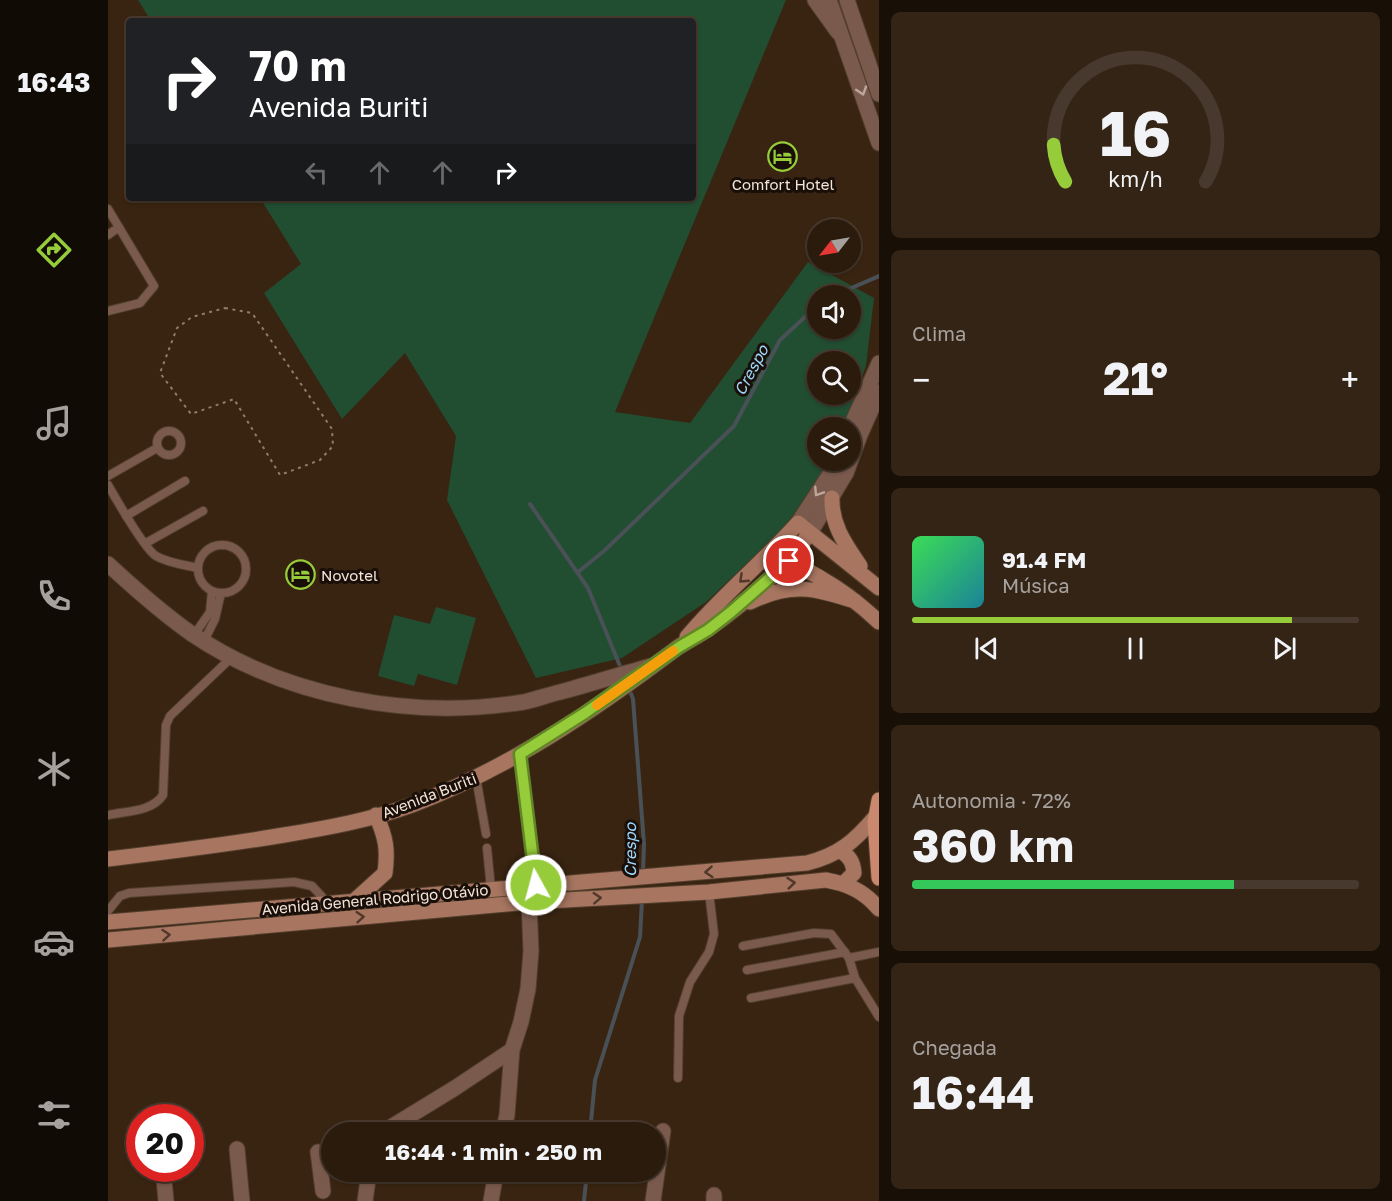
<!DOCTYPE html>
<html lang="pt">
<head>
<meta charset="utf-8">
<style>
	:root { --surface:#2b1b0d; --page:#332416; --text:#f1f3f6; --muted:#a6a19d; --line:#47392e; --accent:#96cc3a }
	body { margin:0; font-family:"Golos Text",sans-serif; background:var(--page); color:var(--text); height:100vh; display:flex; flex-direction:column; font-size:22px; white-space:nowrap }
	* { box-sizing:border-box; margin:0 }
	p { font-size:20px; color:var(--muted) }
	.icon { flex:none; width:33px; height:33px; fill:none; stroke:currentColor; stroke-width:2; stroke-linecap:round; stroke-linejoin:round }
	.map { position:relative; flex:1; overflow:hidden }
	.drawer { display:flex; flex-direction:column; gap:12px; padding:12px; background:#180f07; width:513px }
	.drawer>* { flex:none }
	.hud { position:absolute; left:18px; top:18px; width:570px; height:183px; border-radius:6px; box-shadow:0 2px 4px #0004,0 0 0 2px var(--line); background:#202124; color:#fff; overflow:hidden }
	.needle { width:39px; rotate:239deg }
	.controls { position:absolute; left:699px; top:219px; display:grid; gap:12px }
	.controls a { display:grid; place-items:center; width:54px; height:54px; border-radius:50%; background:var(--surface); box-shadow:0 2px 4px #0004,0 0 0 2px var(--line); font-size:30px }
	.speed { position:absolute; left:18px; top:1104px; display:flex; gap:12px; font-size:30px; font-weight:700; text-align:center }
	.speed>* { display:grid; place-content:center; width:78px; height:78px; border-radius:50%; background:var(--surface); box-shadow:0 2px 4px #0004,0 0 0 2px var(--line); line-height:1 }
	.speed .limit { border:9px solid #d22; background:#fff; color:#111 }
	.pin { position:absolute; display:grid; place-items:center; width:51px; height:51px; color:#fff; margin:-26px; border:3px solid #fff; border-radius:50%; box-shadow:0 2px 6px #0007 }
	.me { position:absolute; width:66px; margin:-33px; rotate:353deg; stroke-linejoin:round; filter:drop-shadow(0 0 4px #0008) }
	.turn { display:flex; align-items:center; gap:21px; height:126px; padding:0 24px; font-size:27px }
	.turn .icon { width:78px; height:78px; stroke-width:2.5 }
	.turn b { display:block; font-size:42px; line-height:51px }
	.lanes { display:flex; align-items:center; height:57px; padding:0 24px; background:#0003; justify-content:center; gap:30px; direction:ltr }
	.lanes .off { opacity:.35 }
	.big { font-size:45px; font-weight:700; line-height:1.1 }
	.drawer .widget { flex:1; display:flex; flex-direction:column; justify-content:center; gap:9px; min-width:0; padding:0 21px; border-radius:9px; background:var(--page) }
	.drawer .dial { align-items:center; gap:0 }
	.dial svg { height:156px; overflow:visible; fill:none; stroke:var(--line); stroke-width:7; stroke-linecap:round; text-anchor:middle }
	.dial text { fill:var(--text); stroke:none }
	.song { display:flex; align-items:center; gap:18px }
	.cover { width:72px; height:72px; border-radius:9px; background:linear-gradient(135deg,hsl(130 70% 55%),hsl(190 70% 35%)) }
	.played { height:6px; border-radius:3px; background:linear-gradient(90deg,var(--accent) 85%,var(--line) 85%) }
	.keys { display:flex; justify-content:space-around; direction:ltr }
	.heat { display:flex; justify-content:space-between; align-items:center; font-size:33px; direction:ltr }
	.charge { height:9px; border-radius:4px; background:linear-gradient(90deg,#34c759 72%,var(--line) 0) }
	.trip { position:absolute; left:213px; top:1122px; width:345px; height:60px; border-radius:30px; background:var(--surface); box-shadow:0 2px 4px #0004,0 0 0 2px var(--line); font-weight:700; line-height:60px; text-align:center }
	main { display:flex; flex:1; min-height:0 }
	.tab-bar { display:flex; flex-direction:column; width:108px; justify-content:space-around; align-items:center; background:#110b05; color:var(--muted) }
	.tab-bar .icon { width:42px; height:42px }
	.tab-bar .current { color:var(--accent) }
	.tab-bar b { font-size:27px; color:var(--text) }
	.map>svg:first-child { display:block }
</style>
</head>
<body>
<main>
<nav class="tab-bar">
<b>16:43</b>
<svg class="icon current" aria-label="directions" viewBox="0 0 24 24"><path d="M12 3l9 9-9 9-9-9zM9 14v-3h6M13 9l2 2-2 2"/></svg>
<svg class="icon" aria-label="music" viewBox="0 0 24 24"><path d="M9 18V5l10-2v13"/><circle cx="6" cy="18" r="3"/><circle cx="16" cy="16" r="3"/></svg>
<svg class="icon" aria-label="phone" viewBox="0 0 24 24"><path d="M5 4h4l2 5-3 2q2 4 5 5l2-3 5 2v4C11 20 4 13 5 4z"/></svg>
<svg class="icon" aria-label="climate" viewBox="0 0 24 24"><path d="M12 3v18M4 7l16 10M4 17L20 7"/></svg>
<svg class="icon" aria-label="car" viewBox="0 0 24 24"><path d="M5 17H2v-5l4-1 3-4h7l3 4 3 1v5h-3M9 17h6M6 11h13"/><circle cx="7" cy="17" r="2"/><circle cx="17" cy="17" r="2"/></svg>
<svg class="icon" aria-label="filters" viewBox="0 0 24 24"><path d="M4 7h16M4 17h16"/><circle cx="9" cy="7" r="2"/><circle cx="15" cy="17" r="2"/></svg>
</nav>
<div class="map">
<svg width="771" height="1201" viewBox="0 0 771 1201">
	<rect width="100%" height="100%" fill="#392411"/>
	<path fill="#214d31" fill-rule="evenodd" d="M 30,0 L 678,0 L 507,412 L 582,423 L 700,262 L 766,298 L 758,366 L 736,427 L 710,428 L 710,460 L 722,461 L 677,527 L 598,602 L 514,658 L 428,678 L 339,500 L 348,436 L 297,353 L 234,419 L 156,293 L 193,264 L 152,198 L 585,198 L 585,21 L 43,21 ZM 710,296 L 742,296 L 742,328 L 710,328 ZM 710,362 L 742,362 L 742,394 L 710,394 Z
		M 328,607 L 368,618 L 349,685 L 310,674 L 306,686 L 270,676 L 286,615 L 322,624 Z"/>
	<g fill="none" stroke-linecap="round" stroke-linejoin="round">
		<path stroke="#495157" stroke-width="4" d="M 725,296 L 771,276
			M 422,504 L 480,588 L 514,671
			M 470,572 L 496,551 L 626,426 L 672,340 L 710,305
			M 521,689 L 525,699 L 536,844 L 535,872
			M 482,1132 L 487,1080 L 532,937 L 534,900
			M 476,1201 L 479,1172"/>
		<defs>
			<path id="service" d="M 0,209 L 46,286 L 32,303 L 0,311
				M 0,235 L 11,227
				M49 443a12 12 0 1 1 24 0a12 12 0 1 1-24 0Z
				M 0,476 L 49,448
				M 0,485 C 8,499 37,549 48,556 C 60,563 77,565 90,568
				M 18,516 L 77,481
				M 38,543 L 95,511
				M90 569a24 24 0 1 1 48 0a24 24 0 1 1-48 0Z
				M 86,635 L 102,612 L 104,591
				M 96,641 L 107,619 L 113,593
				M 412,754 L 428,885
				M 368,777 L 378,834
				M 0,815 C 18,811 44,812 55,795 L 58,725 L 62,716 L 124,657
				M 379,848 L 383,889
				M 0,911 L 12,896 L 21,893 L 186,882 L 204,886 L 219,902
				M 635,946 L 706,933 L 723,934 L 741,958 L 747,978 L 771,1017
				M 741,958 L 771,952
				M 639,970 L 737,952
				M 643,998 L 747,978
				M 570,1078 L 571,1016 L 582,982 L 601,952 L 606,934 L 601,892"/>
			<path id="minor" d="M 707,0 L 730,32
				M 0,564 C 27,589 54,613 84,634 C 179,698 304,720 416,702 C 429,699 443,694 456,691 C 485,683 514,674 543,666
				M 275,1132 L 347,1088 L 404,1050 L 413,1022 L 420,989 L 423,951 L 421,902
				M 395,1132 L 399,1115 L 404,1050
				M 129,1149 L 134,1201
				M 210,1152 L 215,1191
				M 55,1168 L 58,1201
				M 606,1195 L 606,1201
				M 257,1201 L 261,1172
				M 383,1201 L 388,1172
				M 545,1201 L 555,1131"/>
			<path id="tertiary" d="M 721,0 L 771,143
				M 739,0 L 771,94
				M 742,428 L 771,363
				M 690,523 L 722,474 L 729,460
				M 702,533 L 738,473 L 752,435 L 771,392"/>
			<path id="secondary" d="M 724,498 C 723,525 738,545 752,566
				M 674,555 C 686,565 701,571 714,579 C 735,591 754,606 771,622
				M 642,602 C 684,582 705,588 747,601
				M 579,637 C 613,596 655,562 690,523 L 771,588
				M 733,851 C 742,857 745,862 746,873 L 736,883
				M 0,859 C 59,852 117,845 176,835 C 219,828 263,820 304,805 C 400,769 487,710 569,648 C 579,641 590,636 600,629 C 638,603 674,570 702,533
				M 246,901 L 277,873 C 280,849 278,838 268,815
				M 0,922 L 699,863 C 731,855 747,841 768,816
				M 0,940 L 421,902 L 601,892 L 718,880 C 740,884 756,891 771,909"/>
			<path id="primary" d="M 771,800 L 767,822 L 771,878"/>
		</defs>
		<use href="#service" stroke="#533f2d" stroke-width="10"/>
		<use href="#minor" stroke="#533f2d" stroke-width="17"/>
		<use href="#tertiary" stroke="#533f2d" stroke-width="17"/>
		<use href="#secondary" stroke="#533f2d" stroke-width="17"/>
		<use href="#primary" stroke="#533f2d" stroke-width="17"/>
		<path stroke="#8f7c6d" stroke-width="2" stroke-dasharray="3 4.5" stroke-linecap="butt" d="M 117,308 L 144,313 L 224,429 L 225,446 L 212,460 L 172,475 L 126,399 L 83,414 L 52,373 L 69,328 L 84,317 Z"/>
		<use href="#service" stroke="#7a5a4d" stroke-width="8"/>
		<use href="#minor" stroke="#7a5a4d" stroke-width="15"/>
		<use href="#tertiary" stroke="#7a5a4d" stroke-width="15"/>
		<use href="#secondary" stroke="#a77560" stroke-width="15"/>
		<use href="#primary" stroke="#ca896e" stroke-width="15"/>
	</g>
	<defs><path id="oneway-chevron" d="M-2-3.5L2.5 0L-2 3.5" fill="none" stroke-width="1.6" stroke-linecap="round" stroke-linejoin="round" transform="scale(1.5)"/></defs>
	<g stroke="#bda69b">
		<use href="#oneway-chevron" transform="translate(754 91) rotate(72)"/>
		<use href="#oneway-chevron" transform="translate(710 492) rotate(123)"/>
	</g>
	<g stroke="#52382b">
		<use href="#oneway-chevron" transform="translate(635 579) rotate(137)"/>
		<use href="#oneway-chevron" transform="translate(601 872) rotate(176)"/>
		<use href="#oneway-chevron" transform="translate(683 883) rotate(-6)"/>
		<use href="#oneway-chevron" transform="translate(489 898) rotate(-3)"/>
		<use href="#oneway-chevron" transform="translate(252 917) rotate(-5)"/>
		<use href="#oneway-chevron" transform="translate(58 935) rotate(-5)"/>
	</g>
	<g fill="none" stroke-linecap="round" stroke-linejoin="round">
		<defs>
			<path id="route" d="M 428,885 L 412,754 L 477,713 L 571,647 L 600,630 L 623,612 L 681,561"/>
		</defs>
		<use href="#route" stroke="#628526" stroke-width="15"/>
		<use href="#route" stroke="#96cc3a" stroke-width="10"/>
		<path stroke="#f59e0b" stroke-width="10" d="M 489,705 L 565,651"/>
	</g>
	<defs>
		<symbol id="hotel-ring" viewBox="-11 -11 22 22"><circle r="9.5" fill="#190f08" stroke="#96cc3a" stroke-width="1.5"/><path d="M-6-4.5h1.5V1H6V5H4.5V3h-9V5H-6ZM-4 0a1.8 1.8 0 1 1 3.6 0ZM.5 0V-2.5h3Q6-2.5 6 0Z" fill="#96cc3a"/></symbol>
	</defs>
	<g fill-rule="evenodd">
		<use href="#hotel-ring" x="658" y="140" width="33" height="33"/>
		<use href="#hotel-ring" x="176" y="558" width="33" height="33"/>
	</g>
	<g text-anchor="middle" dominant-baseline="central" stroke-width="6" stroke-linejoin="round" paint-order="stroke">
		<g font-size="15" fill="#f4e5da" stroke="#190f08">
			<text x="675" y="184">Comfort Hotel</text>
			<text x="213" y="575" text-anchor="start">Novotel</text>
		</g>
		<g font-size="15" fill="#f4e5da" stroke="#190f08">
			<text transform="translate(321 795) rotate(-21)">Avenida Buriti</text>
			<text transform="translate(267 899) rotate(-5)">Avenida General Rodrigo Otávio</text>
		</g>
		<g font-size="16" font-style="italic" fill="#9dd7fe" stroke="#190f08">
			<text transform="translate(643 370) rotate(-62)">Crespo</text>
			<text transform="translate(522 850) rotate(-90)">Crespo</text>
		</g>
	</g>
</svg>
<div class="controls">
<a><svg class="needle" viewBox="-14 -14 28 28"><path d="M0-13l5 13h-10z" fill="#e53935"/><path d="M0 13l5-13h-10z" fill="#a6a19d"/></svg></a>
<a><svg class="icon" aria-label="sound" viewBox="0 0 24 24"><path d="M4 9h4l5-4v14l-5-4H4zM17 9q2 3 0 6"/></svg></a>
<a><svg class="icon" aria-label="search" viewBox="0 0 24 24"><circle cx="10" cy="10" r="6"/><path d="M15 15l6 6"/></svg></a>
<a><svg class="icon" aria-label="layers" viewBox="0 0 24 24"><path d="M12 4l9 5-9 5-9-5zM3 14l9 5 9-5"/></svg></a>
</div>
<div class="speed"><div class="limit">20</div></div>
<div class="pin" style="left:681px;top:561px;background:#d93025"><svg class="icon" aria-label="arrive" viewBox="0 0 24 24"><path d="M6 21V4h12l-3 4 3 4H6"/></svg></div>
<svg class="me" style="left:428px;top:885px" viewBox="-20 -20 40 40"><circle r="17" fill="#96cc3a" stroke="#fff" stroke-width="3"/><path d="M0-11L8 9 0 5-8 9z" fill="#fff"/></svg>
<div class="trip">16:44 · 1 min · 250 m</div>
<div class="hud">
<div class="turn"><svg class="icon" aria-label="right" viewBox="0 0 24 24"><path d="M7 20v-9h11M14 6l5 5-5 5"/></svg><div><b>70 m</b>Avenida Buriti</div></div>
<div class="lanes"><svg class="icon off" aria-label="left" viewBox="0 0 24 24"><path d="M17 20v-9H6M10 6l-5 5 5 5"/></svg><svg class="icon off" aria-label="ahead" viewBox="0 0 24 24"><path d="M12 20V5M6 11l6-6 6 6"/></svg><svg class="icon off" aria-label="ahead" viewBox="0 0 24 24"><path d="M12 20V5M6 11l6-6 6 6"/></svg><svg class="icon" aria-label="right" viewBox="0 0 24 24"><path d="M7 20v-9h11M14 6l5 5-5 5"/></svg></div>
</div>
</div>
<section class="drawer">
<div class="widget dial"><svg viewBox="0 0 100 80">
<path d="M14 69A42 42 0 1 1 86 69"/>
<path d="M14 69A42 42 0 0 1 8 50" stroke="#96cc3a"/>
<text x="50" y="56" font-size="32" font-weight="700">16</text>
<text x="50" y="72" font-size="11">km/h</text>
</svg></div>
<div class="widget"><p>Clima</p>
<div class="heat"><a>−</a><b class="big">21°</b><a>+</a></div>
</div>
<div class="widget">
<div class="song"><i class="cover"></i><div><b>91.4 FM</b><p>Música</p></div></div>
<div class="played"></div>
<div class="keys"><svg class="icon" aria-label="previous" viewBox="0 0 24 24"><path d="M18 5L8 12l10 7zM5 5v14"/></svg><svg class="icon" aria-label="pause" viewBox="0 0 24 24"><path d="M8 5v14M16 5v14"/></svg><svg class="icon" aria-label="next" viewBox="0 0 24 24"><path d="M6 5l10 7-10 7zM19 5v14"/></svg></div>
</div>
<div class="widget"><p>Autonomia · 72%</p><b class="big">360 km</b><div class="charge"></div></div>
<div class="widget"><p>Chegada</p><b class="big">16:44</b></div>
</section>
</main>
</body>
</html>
